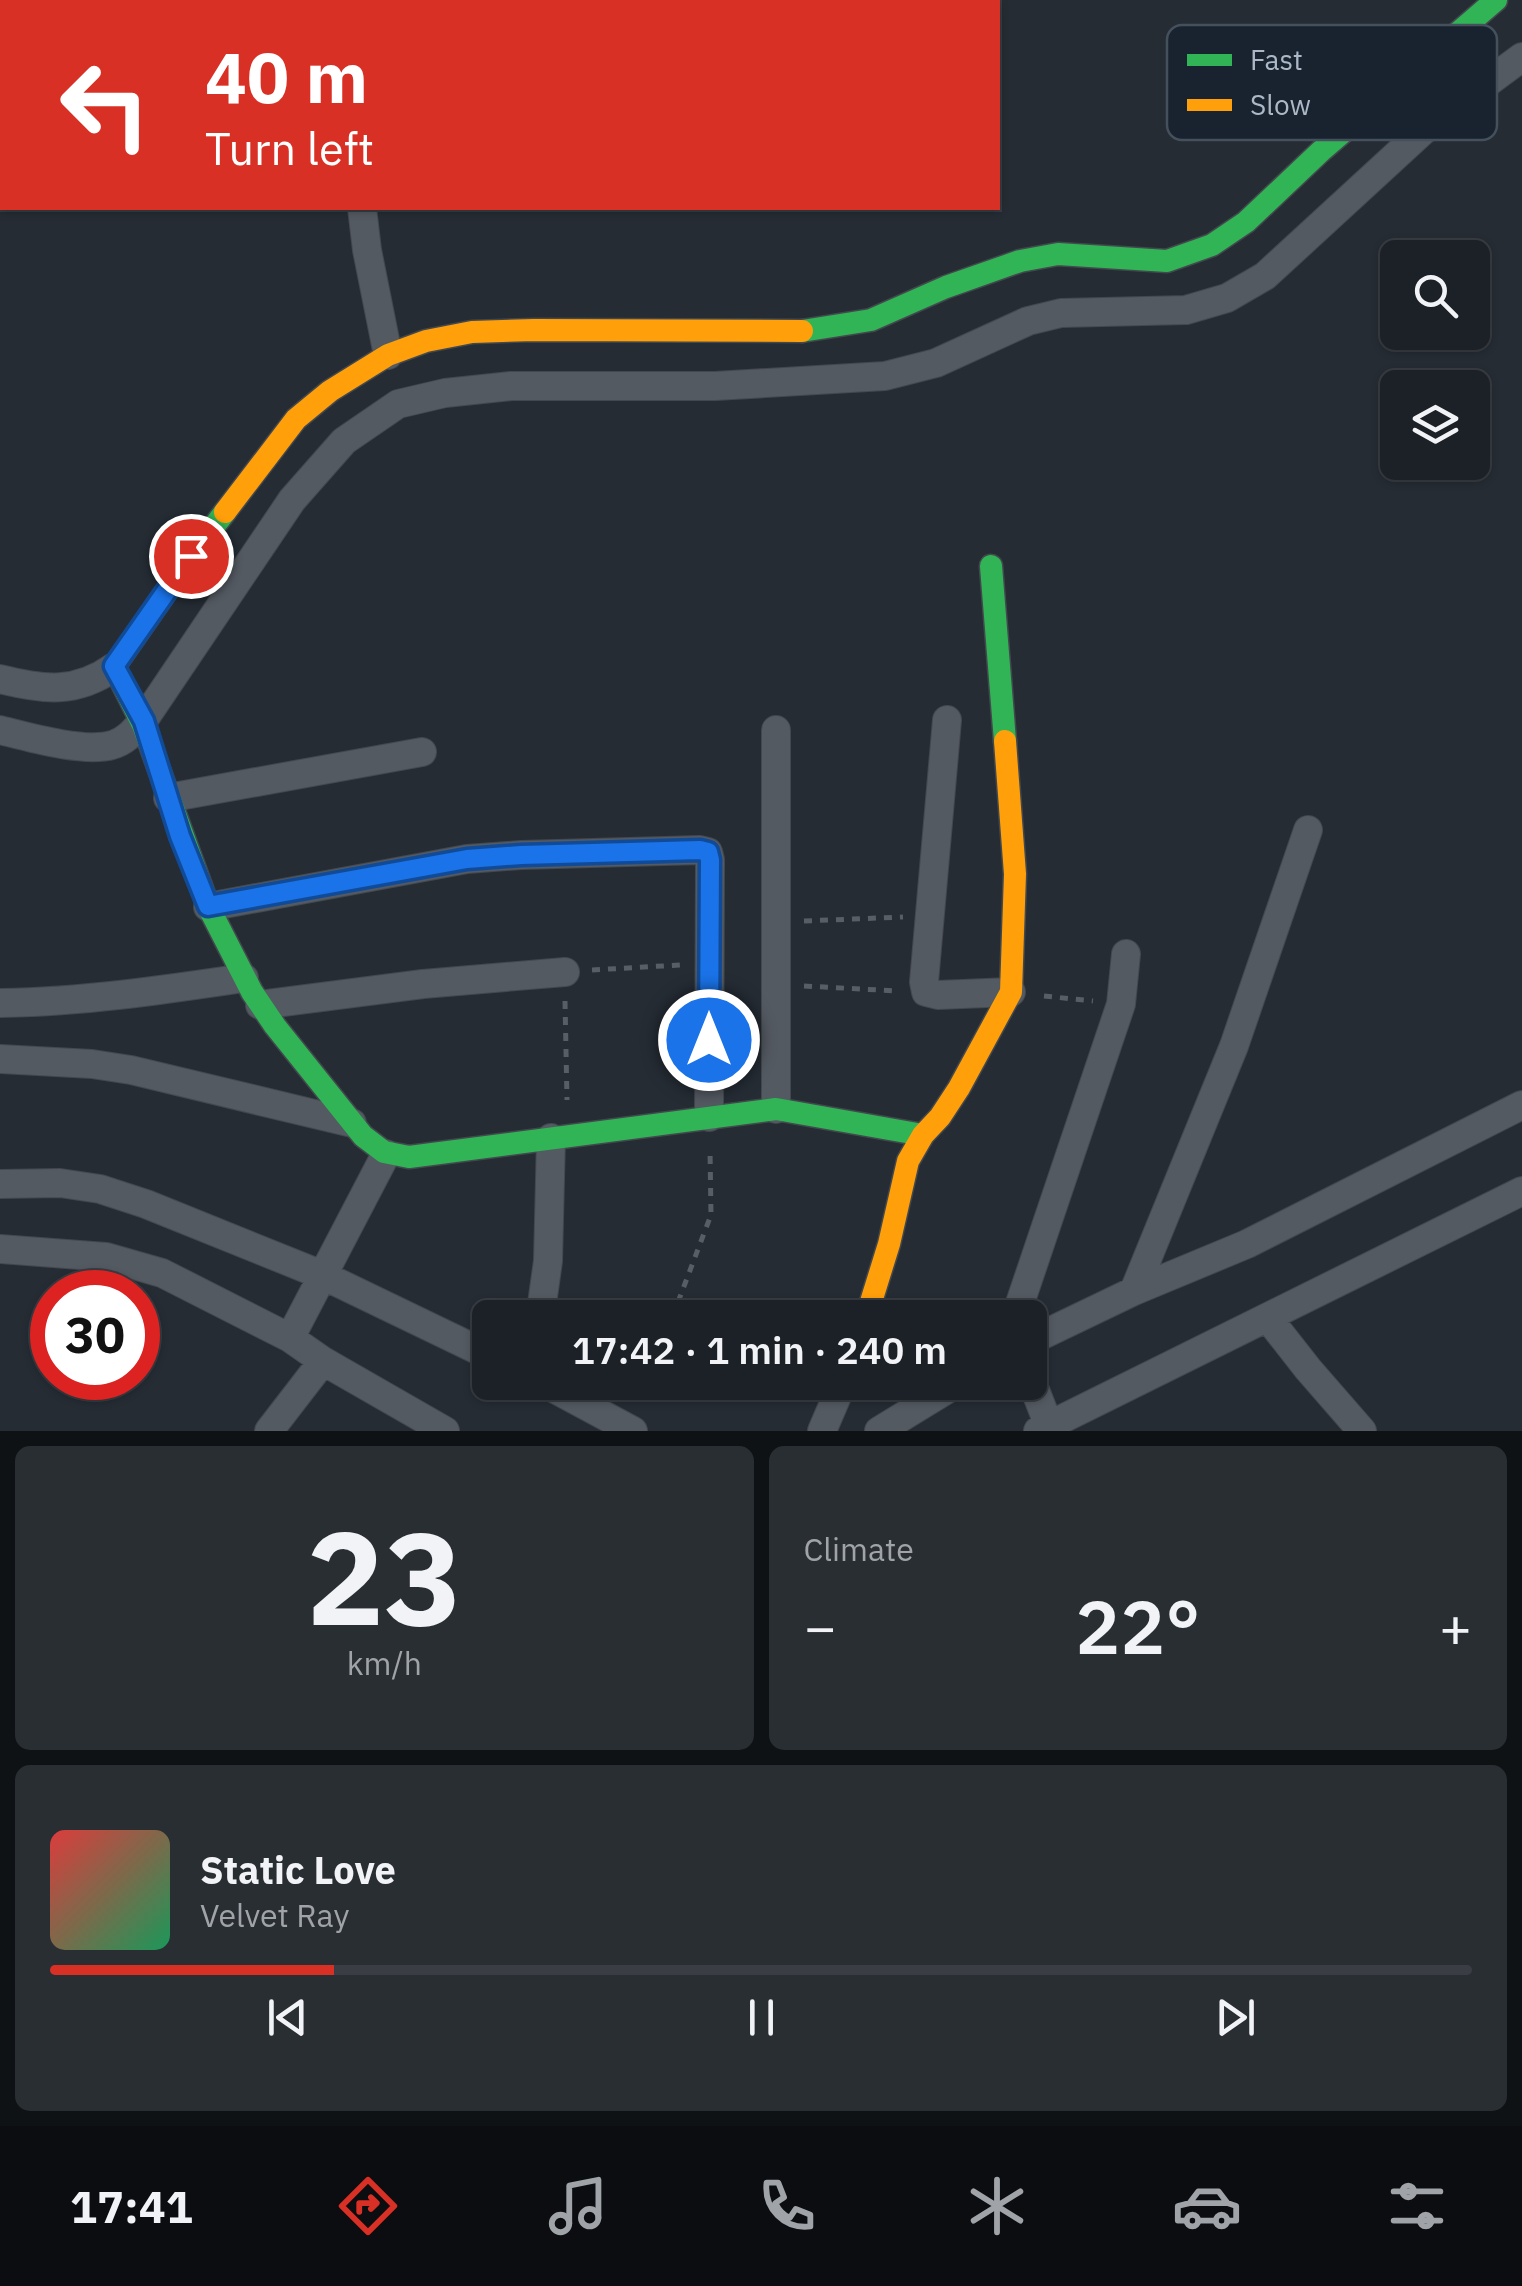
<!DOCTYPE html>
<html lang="en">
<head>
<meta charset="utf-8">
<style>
	:root { --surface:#1c2127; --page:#292e33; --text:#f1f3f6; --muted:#a0a3a7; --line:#3a3e44; --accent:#d93025 }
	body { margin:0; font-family:"IBM Plex Sans",sans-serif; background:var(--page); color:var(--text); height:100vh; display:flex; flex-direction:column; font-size:38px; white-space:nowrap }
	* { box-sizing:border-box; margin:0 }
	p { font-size:32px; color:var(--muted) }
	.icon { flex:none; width:55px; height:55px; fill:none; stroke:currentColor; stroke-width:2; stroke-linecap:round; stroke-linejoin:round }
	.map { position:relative; height:1431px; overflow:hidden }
	.side { display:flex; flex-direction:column; gap:15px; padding:15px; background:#0f1215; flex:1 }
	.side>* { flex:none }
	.banner { position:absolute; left:0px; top:0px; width:1000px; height:210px; box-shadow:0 2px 8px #0004,0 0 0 2px var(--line); background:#d93025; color:#fff; overflow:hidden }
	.fabs { position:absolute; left:1380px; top:240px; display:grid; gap:20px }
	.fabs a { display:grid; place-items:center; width:110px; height:110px; border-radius:15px; background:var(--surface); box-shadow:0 2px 8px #0004,0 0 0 2px var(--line); font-size:50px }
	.speed { position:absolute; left:30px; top:1270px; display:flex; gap:20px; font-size:50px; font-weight:700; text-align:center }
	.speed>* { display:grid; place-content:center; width:130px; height:130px; border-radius:50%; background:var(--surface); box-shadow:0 2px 8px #0004,0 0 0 2px var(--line); line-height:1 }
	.speed .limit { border:15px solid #d22; background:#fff; color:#111 }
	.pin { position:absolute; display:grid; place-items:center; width:85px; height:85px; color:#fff; margin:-42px; border:5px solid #fff; border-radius:50%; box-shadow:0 2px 10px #0007 }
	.me { position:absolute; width:110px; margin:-55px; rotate:0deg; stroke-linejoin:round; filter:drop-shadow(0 0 8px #0008) }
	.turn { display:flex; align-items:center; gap:35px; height:210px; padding:0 40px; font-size:45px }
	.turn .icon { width:130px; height:130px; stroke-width:2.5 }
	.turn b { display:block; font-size:70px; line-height:85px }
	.big { font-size:75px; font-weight:600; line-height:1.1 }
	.side .tile { flex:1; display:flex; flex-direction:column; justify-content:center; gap:15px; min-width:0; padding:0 35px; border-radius:15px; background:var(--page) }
	.side .dial { align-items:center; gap:0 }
	.dial b { font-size:130px; line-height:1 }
	.song { display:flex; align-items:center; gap:30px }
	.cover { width:120px; height:120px; border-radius:15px; background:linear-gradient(135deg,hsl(0 70% 55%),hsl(150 70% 35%)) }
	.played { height:10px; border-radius:5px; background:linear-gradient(90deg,var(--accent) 20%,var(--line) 20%) }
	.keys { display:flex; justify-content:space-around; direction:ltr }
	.heat { display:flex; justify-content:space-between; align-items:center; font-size:55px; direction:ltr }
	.side .tiles { flex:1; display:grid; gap:15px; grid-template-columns:1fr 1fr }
	.tile:last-child { grid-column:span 2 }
	.trip { position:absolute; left:472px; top:1300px; width:575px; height:100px; border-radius:15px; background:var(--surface); box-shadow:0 2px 8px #0004,0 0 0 2px var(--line); font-weight:600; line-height:100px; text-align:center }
	.menu { display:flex; height:160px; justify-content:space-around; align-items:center; background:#0b0d10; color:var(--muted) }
	.menu .icon { width:70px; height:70px }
	.menu .on { color:var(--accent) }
	.menu b { font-size:45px; color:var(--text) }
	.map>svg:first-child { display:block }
</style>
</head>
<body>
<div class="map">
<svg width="1522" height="1431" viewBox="0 0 1522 1431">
	<rect width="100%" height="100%" fill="#252c34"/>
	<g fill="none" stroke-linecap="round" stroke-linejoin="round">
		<defs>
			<path id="street" d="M 92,2 L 94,0
				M 446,2 L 451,0
				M 0,20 L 2,20
				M 362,208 L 367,250 L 388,355
				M 0,679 C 44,690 76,694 114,667
				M 947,720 L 924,982 L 926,992 L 938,995 L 1011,992
				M 0,730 C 28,737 84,753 112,745 C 125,742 134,731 143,721 L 292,500 L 344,441 L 398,404 L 445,393 L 511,386 L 715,386 L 885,376 L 936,363 L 1028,321 L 1061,313 L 1186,310 L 1227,298 L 1265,276 L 1426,128 L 1522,57
				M 776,730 L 776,1109
				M 168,798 L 422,752
				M 208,907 L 467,859 L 521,855 L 700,850 L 708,852 L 710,860 L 709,1117
				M 0,1003 C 82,1002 163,990 244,978
				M 260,1005 L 423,984 L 565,972
				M 0,1059 L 92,1064 L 131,1070 L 352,1123
				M 0,1184 L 60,1183 L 100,1189 L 146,1204 L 322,1275 L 490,1356
				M 0,1249 L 106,1257 L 162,1273 L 290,1338 L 323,1361 L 445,1431
				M 1134,1291 L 1234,1046 L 1308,830
				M 540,1318 L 548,1261 L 551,1138
				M 1015,1318 L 1121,1004 L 1126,954
				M 1268,1318 L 1308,1369 L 1362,1431
				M 290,1338 L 386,1154
				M 1030,1341 L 1134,1291 L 1247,1244 L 1522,1105
				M 1030,1377 L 1051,1431
				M 542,1382 L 633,1431
				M 269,1431 L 323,1361
				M 822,1431 L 843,1382
				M 879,1431 L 959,1382
				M 1038,1431 L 1522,1191"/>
			<path id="fast" d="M 802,331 L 871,320 L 946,287 L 1020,261 L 1058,254 L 1167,261 L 1212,245 L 1246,222 L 1321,151 L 1496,0
				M 225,512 L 191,556 L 114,667 L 143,725 L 209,908 L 252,992 L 275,1026 L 363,1136 L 384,1152 L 409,1157 L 776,1109 L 923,1135
				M 991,566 L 1005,741"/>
			<path id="slow" d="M 225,512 L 296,419 L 330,391 L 388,355 L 426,341 L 472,332 L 534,330 L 802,331
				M 866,1318 L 889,1244 L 908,1161 L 923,1135 L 940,1117 L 959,1088 L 1011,992 L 1015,874 L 1005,741"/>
		</defs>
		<use href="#street" stroke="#43484e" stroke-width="30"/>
		<use href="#fast" stroke="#43484e" stroke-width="25"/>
		<use href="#slow" stroke="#43484e" stroke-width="25"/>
		<path stroke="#575e65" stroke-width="5" stroke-dasharray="8 8" stroke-linecap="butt" d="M 804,921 L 903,917
			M 592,970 L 680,965
			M 804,986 L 898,991
			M 1044,996 L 1093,1001
			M 565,1001 L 567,1100
			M 678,1302 L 711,1215 L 710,1150"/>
		<use href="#street" stroke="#545a62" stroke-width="28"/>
		<use href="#fast" stroke="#30b455" stroke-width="22"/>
		<use href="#slow" stroke="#ff9f0a" stroke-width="22"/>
	</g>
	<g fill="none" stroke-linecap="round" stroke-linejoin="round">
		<defs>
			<path id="route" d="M 191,556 L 114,666 L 144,721 L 180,836 L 208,906 L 467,859 L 521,855 L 700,850 L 708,852 L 710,860 L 709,1040"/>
		</defs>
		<use href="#route" stroke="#114b97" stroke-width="25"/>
		<use href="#route" stroke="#1a73e8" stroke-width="18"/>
	</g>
	<rect x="1167" y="25" width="330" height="115" rx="15" fill="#18232f" stroke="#45505d" stroke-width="2.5"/>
	<rect x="1187" y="54" width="45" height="12" fill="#30b455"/>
	<rect x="1187" y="99" width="45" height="12" fill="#ff9f0a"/>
	<g font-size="28" fill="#adb8c7">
		<text x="1250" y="70">Fast</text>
		<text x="1250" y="115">Slow</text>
	</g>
</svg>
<div class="fabs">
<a><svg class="icon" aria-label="search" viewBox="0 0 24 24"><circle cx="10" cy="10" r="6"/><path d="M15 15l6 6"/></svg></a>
<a><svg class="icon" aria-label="layers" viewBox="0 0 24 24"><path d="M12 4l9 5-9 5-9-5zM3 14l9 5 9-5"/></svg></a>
</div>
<div class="speed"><div class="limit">30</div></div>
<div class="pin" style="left:191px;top:556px;background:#d93025"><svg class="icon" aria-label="arrive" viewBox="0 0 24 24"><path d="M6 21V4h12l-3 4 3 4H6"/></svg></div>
<svg class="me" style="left:709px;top:1040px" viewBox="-20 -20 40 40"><circle r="17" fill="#1a73e8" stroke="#fff" stroke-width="3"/><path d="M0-11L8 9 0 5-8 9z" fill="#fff"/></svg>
<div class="trip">17:42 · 1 min · 240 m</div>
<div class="banner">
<div class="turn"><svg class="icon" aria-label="left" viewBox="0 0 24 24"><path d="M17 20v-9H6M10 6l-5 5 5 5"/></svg><div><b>40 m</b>Turn left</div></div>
</div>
</div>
<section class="side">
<div class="tiles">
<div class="tile dial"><b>23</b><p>km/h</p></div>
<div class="tile"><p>Climate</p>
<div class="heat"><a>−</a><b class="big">22°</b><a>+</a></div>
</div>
<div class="tile">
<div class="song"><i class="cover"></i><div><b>Static Love</b><p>Velvet Ray</p></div></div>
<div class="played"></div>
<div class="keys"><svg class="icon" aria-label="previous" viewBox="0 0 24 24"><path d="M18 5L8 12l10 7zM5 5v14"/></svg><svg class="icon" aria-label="pause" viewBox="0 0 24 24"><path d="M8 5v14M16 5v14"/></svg><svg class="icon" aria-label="next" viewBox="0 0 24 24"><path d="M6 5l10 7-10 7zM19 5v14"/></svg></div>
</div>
</div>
</section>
<nav class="menu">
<b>17:41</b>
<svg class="icon on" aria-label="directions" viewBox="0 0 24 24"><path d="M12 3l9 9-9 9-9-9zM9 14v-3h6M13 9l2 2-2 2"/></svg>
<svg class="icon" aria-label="music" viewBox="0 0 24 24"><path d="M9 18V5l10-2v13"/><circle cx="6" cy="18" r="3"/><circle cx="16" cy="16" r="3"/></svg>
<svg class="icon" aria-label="phone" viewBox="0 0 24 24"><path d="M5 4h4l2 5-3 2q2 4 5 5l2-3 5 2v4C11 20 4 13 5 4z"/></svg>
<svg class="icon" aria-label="climate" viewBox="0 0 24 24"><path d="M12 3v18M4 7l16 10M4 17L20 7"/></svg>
<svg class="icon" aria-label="car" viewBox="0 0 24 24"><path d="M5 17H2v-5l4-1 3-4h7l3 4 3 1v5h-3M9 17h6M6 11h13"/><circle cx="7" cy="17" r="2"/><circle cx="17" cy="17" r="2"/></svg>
<svg class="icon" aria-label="filters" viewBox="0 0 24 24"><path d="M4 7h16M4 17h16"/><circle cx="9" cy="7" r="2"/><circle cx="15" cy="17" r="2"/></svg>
</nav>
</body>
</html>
